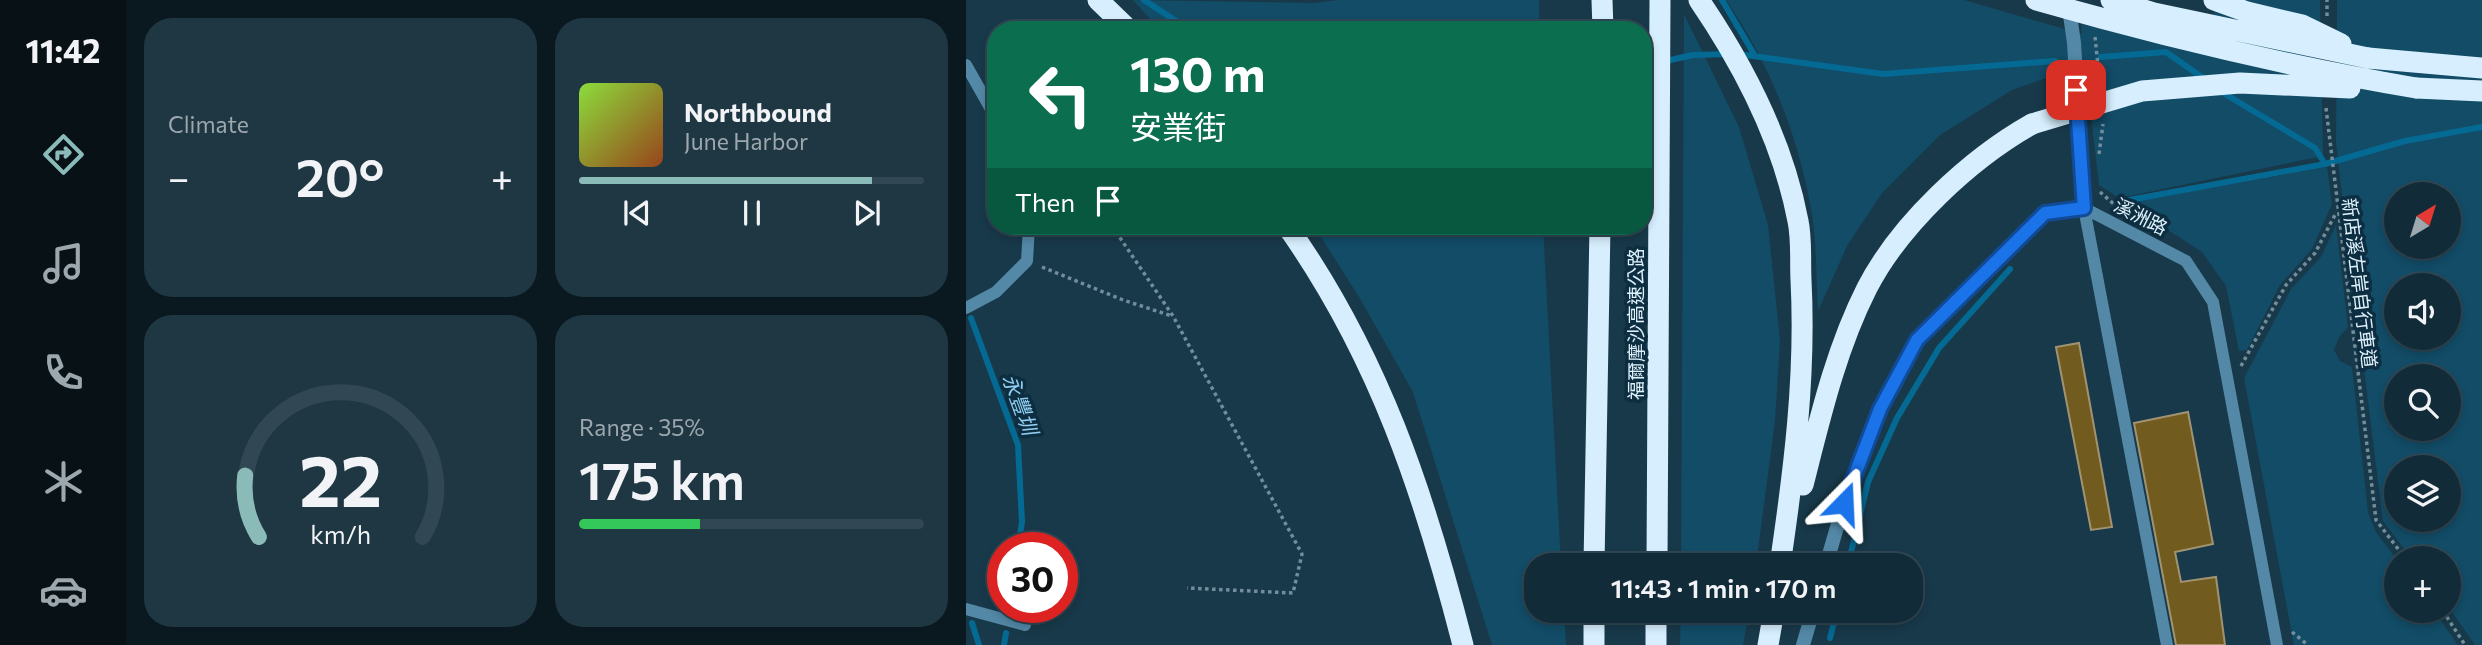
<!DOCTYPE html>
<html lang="en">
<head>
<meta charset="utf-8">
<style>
	:root { --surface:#122b38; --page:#1f3743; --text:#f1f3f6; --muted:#9ca7ae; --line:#314753; --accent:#8bbbb9 }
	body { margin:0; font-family:Commissioner,"Noto Sans TC",sans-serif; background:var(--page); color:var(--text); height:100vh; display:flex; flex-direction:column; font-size:26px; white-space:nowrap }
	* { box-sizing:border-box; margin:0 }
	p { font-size:23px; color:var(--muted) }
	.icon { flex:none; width:38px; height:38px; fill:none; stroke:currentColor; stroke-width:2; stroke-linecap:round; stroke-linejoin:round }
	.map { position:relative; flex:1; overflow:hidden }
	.drawer { display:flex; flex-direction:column; gap:18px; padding:18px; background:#0a181f; width:840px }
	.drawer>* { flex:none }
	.banner { position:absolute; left:21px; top:21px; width:665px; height:214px; border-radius:28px; box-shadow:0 4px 10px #0003,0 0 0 2px var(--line); background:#0b6e4f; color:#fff; overflow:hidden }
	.needle { width:46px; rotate:38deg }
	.controls { position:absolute; left:1418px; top:182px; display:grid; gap:14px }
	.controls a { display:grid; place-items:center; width:77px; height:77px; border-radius:50%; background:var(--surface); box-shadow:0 4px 10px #0003,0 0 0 2px var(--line); font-size:35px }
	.speed { position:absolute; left:21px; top:532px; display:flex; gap:14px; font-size:35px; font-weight:700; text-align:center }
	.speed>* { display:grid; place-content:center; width:91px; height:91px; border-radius:50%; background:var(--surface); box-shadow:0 4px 10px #0003,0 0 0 2px var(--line); line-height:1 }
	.speed .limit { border:10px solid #d22; background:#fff; color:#111 }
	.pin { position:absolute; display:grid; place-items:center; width:60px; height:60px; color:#fff; margin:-30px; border-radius:14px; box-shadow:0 4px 10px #0006 }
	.me { position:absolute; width:77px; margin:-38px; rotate:21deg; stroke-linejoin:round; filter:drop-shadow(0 0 5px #0008) }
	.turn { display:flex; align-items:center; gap:24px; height:147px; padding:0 28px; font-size:32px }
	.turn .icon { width:91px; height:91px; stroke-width:2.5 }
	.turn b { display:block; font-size:49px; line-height:60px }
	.then { display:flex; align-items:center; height:66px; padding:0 28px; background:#0003; gap:14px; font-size:26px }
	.big { font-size:52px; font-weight:600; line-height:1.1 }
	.drawer .tile { flex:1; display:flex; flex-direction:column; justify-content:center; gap:10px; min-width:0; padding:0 24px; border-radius:28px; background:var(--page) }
	.drawer .dial { align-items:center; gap:0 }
	.dial svg { height:182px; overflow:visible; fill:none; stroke:var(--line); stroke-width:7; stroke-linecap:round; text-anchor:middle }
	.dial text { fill:var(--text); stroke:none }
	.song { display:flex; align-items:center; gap:21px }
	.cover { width:84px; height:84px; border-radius:10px; background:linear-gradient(135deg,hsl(90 70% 55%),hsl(20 70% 35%)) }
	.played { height:7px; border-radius:4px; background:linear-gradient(90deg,var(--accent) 85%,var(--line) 85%) }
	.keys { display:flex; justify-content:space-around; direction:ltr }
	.heat { display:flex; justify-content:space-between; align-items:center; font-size:38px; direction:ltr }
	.charge { height:10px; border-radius:5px; background:linear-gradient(90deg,#34c759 35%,var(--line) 0) }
	.drawer .tiles { flex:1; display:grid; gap:18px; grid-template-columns:repeat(2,1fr) }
	.trip { position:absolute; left:558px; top:553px; width:399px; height:70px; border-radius:28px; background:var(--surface); box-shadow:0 4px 10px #0003,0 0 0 2px var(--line); font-weight:600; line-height:70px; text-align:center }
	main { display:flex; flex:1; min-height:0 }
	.tabs { display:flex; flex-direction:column; width:126px; justify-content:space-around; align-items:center; background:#071116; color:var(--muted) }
	.tabs .icon { width:49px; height:49px }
	.tabs .active { color:var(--accent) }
	.tabs b { font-size:32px; color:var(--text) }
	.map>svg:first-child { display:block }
</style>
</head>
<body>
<main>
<nav class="tabs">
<b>11:42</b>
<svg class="icon active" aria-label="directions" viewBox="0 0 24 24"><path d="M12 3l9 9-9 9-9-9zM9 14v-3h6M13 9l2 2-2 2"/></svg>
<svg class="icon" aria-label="music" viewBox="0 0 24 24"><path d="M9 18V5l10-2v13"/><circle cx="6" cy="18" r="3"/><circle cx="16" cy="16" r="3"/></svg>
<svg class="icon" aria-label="phone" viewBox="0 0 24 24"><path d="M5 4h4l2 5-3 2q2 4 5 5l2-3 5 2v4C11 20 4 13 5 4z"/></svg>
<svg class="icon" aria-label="climate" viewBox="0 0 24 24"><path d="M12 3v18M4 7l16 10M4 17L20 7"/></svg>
<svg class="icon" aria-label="car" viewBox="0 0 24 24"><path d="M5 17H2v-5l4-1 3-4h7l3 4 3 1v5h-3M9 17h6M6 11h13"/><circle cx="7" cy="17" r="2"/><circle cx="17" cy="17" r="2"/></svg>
</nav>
<section class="drawer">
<div class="tiles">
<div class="tile"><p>Climate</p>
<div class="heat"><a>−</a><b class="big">20°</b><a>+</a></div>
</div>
<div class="tile">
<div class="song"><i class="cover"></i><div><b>Northbound</b><p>June Harbor</p></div></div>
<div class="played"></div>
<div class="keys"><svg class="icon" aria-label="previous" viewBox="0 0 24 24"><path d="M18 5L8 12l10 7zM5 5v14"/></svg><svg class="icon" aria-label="pause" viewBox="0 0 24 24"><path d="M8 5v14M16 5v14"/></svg><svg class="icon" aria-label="next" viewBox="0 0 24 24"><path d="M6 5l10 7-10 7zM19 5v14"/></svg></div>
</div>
<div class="tile dial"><svg viewBox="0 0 100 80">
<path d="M14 69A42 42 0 1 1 86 69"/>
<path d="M14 69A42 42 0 0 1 8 42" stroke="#8bbbb9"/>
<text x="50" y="56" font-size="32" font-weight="700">22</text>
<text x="50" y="72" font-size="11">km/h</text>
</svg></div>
<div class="tile"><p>Range · 35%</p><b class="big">175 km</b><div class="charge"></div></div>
</div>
</section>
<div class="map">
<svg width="1516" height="645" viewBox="0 0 1516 645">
	<rect width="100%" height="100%" fill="#18394a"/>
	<path fill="#124c67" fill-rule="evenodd" d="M 167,0 L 348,3 L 372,0 L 573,0 L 573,30 L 194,30 Z
		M 760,0 L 998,0 L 1116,34 L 1115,24 L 1243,54 L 1250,0 L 1354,0 L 1357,156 L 1153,198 L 1133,185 L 1119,64 L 1046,90 L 974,135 L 916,193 L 882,244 L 852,311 C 850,278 851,242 845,209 C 832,135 803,62 760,0 Z
		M 1371,0 L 1516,0 L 1516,645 L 1509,645 L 1482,606 L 1482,558 L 1445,558 L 1417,521 L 1398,369 C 1410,352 1412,337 1391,327 L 1370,142 ZM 1430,194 L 1482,194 L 1482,247 L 1430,247 ZM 1430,285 L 1482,285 L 1482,338 L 1430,338 ZM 1430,376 L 1482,376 L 1482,429 L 1430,429 ZM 1430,467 L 1482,467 L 1482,520 L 1430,520 Z
		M 718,14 L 773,127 L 802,225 L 814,340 L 809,421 L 790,565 L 715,565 Z
		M 1361,167 L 1366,204 L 1346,249 L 1314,285 L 1281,350 L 1273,351 L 1260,286 L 1236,252 L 1160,203 Z
		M 1370,225 L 1382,327 L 1373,337 L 1368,350 L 1374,361 L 1386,367 L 1402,512 L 1410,532 L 1430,559 L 1430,611 L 1468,611 L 1492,645 L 1328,645 L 1278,378 L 1325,289 L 1355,257 Z
		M 348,226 L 577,226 L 595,565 L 570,565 L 570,611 L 598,611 L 600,645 L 526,645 L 447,392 L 393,297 Z
		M 715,611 L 783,611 L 777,645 L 714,645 Z"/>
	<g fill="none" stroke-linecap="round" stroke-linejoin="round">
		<path stroke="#056a93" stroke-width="6" d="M 178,0 L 224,30
			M 756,0 L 788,54
			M 772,54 L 917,74 L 1089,61
			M 1135,57 L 1200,52 L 1240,80
			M 677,66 L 727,55 L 762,54
			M 1254,91 L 1349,148 L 1359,164
			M 1158,201 L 1359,164 L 1439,141 L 1516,127
			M 5,318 L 52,445 L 56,522 L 52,548
			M 882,565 L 902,482 L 931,418 L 973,348 L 1044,269
			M 43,610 L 44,607
			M 6,623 L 13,645
			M 864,638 L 871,611
			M 38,645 L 40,633"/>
	</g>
	<path fill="#715b1f" stroke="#a19372" stroke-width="2" d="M 1113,343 L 1146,527 L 1125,530 L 1090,347 Z
		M 1222,412 L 1247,544 L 1209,552 L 1215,582 L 1250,577 L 1259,645 L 1210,645 L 1168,423 Z"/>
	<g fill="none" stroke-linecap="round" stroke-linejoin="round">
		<path stroke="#728d9b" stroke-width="3.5" stroke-dasharray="3.5 3.5" stroke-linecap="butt" d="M 1361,16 L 1361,0
			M 1129,37 L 1134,85
			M 1360,108 L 1410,520 L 1439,558
			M 1133,154 L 1137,124
			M 1134,192 L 1149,205
			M 146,226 L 207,316 L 336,554 L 327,593 L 221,588
			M 76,267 L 157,300 L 206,316
			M 1275,366 L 1320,285 L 1349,253 L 1370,213
			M 1477,611 L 1499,645
			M 1326,632 L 1342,645"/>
		<path stroke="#5388a6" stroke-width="12" d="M 0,65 L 30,118
			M 1118,208 L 1220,261 L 1247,302 L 1311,645
			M 1118,208 L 1201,645
			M 0,308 L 30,292 L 61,261 L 63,226
			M 0,609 L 59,625"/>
		<path stroke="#5388a6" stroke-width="14" d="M 860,565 L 878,503 L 914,409 L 951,340 L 1079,213 L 1118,208 L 1108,43 L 1102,1
			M 837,645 L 847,611"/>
		<path stroke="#d6eefd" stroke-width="21" d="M 132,0 L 163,30
			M 636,0 L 637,30
			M 733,0 C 778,66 817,142 832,221 C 836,240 834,261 835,280 C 840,376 828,470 814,565
			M 1402,58 L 1516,68
			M 1450,88 L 1516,91
			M 321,226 C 413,356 458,493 497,645
			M 837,485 C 854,418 870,349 901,288 C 934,224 1004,159 1066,124
			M 628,565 L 634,226
			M 691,565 L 694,0
			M 628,611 L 628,645
			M 690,645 L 690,611
			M 802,645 L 808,611"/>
		<path stroke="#d6eefd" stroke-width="21" d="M 1070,0 C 1195,36 1321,66 1450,88
			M 1145,0 L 1188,13 L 1402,58
			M 1248,0 L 1281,12 L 1336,25 L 1375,44
			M 1066,124 L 1176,91 L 1274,83 L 1384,88"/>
	</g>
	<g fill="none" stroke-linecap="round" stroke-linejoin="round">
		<defs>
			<path id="route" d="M 878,503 L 914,409 L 951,340 L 1079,213 L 1118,208 L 1110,90"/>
		</defs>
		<use href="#route" stroke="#114b97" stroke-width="18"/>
		<use href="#route" stroke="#1a73e8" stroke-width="12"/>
	</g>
	<g text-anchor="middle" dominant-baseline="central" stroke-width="7" stroke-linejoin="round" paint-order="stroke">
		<g font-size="19" fill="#def1fc" stroke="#0d2e40">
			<text transform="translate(1175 216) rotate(27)">溪洲路</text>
			<text transform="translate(1394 283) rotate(83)">新店溪左岸自行車道</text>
			<text transform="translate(669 324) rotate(-90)">福爾摩沙高速公路</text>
		</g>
		<g font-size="21" font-style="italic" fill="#91cef1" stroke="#0d2e40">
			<text transform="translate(55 404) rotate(70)">永豐圳</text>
		</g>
	</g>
</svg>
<div class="controls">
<a><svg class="needle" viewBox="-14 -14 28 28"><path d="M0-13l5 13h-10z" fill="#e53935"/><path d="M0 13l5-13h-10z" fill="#9ca7ae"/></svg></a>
<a><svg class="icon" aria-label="sound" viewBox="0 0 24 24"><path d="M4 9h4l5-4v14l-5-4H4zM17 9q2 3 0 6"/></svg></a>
<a><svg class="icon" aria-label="search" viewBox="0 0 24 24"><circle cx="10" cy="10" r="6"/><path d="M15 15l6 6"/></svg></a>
<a><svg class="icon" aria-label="layers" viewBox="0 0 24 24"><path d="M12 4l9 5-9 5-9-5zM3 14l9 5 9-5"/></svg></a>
<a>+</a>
</div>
<div class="speed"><div class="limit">30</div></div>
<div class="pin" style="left:1110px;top:90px;background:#d93025"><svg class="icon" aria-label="arrive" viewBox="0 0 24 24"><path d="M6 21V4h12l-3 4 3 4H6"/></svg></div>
<svg class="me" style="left:878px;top:503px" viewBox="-20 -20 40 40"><path d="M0-17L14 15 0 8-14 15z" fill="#1a73e8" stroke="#fff" stroke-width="4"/></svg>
<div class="trip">11:43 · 1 min · 170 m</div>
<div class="banner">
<div class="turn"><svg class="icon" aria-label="left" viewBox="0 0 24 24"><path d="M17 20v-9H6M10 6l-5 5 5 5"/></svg><div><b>130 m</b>安業街</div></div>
<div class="then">Then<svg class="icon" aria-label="arrive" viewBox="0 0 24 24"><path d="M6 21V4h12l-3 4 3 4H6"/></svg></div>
</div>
</div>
</main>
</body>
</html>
